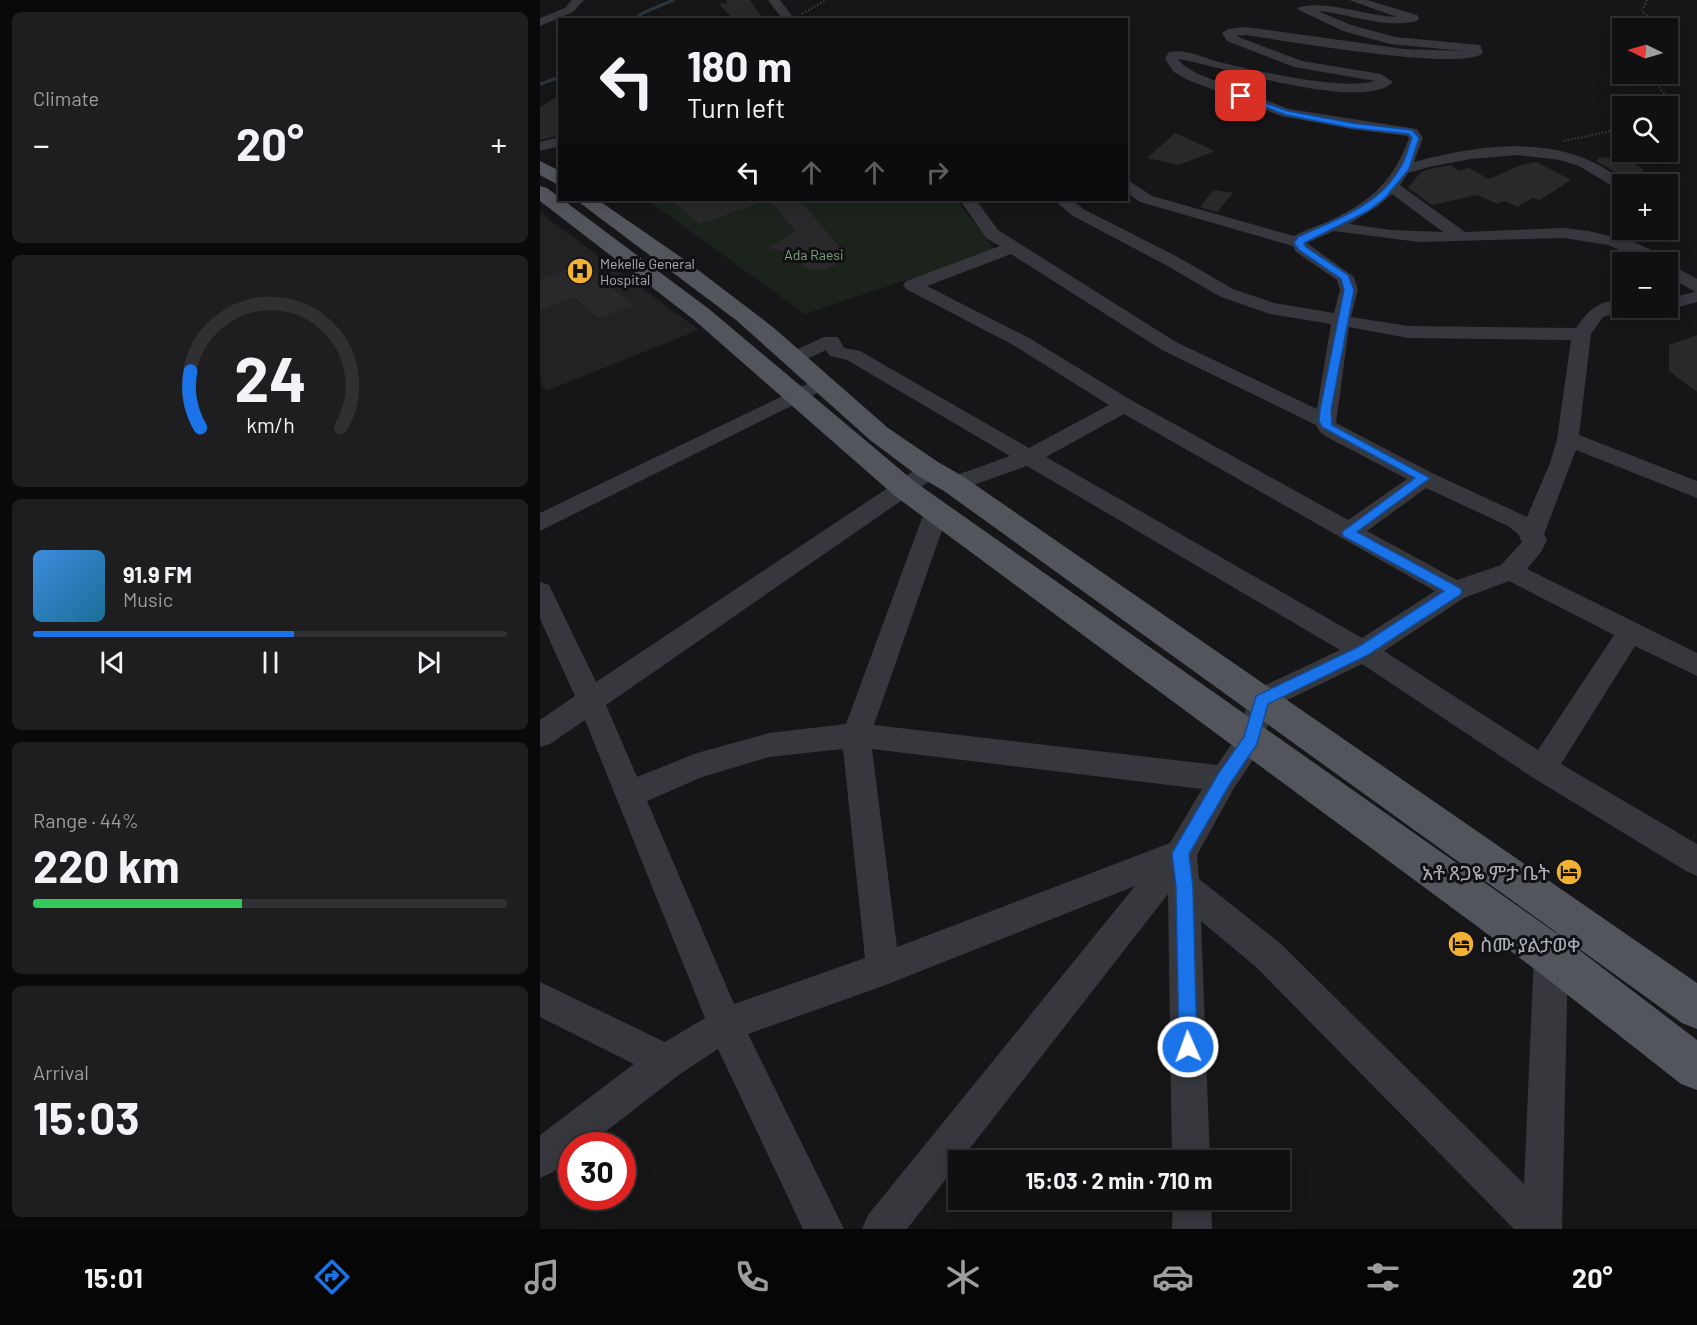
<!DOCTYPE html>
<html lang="en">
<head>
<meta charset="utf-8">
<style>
	:root { --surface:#101012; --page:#1e1e20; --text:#f1f3f6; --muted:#9c9d9f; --line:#303032; --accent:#1a73e8 }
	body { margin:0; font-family:Barlow,"Noto Sans Ethiopic",sans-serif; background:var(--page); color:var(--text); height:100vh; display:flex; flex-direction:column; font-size:22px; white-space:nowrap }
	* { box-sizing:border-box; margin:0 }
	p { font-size:20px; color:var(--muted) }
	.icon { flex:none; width:33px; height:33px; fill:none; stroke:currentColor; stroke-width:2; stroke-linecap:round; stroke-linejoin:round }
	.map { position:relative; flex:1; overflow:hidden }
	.details { display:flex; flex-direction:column; gap:12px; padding:12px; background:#09090a; width:540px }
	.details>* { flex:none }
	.guide { position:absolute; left:18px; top:18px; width:570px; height:183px; border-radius:0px; box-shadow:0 3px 15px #0003,0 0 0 2px var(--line); background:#101012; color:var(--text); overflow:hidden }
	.needle { width:39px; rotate:275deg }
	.buttons { position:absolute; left:1072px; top:18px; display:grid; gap:12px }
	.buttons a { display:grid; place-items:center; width:66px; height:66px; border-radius:0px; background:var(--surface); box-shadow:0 3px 15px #0003,0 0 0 2px var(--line); font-size:30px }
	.speed { position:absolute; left:18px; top:1132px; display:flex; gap:12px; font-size:30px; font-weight:700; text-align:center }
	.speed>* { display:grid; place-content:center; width:78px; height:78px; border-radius:50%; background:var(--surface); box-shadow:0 3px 15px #0003,0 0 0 2px var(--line); line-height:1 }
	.speed .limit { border:9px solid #d22; background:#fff; color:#111 }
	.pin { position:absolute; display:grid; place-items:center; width:51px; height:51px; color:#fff; margin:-26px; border-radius:12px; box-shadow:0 3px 9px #0006 }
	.me { position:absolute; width:66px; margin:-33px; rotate:358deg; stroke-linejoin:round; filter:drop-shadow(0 0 4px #0008) }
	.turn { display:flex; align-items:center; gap:21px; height:126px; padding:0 30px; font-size:27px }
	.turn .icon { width:78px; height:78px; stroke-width:2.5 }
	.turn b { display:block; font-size:42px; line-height:51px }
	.lanes { display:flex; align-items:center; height:57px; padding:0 30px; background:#0003; justify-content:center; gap:30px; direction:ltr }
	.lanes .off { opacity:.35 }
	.big { font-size:45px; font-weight:700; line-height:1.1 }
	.details .card { flex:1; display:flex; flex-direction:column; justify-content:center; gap:9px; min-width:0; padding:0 21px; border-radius:9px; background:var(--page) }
	.details .dial { align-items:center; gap:0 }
	.dial svg { height:156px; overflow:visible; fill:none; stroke:var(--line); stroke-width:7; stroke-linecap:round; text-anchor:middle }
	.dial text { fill:var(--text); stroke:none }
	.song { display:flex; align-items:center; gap:18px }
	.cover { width:72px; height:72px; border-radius:9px; background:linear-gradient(135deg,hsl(210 70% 55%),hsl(200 70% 35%)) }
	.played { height:6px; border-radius:3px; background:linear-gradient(90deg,var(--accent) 55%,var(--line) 55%) }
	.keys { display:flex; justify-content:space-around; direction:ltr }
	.heat { display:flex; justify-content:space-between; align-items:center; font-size:33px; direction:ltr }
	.charge { height:9px; border-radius:4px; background:linear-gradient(90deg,#34c759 44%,var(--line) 0) }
	.trip { position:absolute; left:408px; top:1150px; width:342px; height:60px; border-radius:0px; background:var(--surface); box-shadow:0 3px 15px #0003,0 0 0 2px var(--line); font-weight:700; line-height:60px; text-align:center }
	.tab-bar { display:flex; height:96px; justify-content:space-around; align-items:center; background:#060607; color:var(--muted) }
	.tab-bar .icon { width:42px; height:42px }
	.tab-bar .current { color:var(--accent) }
	.tab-bar b { font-size:27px; color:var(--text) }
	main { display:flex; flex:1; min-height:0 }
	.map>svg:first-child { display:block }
</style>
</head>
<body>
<main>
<section class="details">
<div class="card"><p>Climate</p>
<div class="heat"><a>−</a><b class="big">20°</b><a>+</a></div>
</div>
<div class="card dial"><svg viewBox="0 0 100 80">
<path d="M14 69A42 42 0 1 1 86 69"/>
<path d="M14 69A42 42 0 0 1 9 40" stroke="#1a73e8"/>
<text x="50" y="56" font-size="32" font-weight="700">24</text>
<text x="50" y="72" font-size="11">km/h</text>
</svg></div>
<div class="card">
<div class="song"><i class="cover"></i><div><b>91.9 FM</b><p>Music</p></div></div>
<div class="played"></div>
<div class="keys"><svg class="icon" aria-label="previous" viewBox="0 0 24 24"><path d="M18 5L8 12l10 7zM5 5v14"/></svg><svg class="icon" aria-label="pause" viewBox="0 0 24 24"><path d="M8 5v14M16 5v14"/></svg><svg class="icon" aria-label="next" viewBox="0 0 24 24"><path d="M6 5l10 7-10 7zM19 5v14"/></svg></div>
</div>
<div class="card"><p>Range · 44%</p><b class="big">220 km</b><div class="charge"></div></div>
<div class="card"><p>Arrival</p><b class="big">15:03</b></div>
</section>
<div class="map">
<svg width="1157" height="1229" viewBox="0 0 1157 1229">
	<rect width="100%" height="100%" fill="#161618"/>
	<path fill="#222225" d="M 0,213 L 159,330 L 6,391 L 1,383 L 0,372 Z"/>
	<path fill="#1c231d" d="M 107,200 L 417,200 L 455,250 L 265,314 Z"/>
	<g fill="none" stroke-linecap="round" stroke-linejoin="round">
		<path stroke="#2c353c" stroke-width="3" d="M 94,20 L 103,13 L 133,0
			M 0,84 L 20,77"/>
	</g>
	<path fill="#29292c" d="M 186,0 L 210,0 L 224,20 L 194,20 L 179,4 L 187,3 Z
		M 20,95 L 20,135 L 0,140 L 0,107 Z
		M 635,133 L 675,151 L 639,165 L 607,158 Z
		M 1060,157 L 1089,160 L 1104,170 L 1096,180 L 1087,179 L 1056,161 Z
		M 997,162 L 1031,180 L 1000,200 L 992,198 L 978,207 L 964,201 L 958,204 L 937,195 L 892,205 L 868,188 L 881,172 L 890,169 L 911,165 L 918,171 L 929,168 L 949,179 L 981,165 Z
		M 674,190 L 693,193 L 677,212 L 660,207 Z
		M 131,200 L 222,200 L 222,202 L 160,224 Z
		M 229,200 L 260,200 L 302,250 L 301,262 L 285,270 L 272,270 L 263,266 L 258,254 L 228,248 L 256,231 Z
		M 41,263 L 93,305 L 60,319 L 33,297 L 0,311 L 0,280 Z
		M 1157,335 L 1157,392 L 1129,371 L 1129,345 Z"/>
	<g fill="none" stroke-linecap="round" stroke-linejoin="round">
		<path stroke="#3d3f44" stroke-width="2" stroke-dasharray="1.5 2" stroke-linecap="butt" d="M 1107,0 L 1102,11 L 1122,28
			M 262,14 L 286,0
			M 1107,74 L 1124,93 L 1131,112 L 1128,113
			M 1024,141 L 1067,132 L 1083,125"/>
		<path fill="#37383d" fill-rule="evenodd" d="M 32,0 L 44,0 L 33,12 L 0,26 L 0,18 L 25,8 Z
			M 228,0 L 240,0 L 255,20 L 243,20 Z
			M 809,0 L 827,0 L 877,15 L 879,18 L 877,21 C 843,29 812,14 778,11 L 811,25 L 855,37 L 940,45 L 943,53 C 923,72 742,40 706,35 L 696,36 L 762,61 L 841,74 L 853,82 C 823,113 677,65 638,59 L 644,66 L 658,74 L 749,109 L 877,129 L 883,138 L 874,162 C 936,145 1013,134 1069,171 C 1075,175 1083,178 1088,184 L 1083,184 L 1083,188 L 1074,187 L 1039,166 L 1020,160 L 977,155 L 931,159 L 889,167 L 868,173 L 860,185 L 925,232 L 1024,228 L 1049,231 L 1091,241 L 1114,251 L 1128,262 L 1108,262 L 1068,245 L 1024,238 L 879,242 L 794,231 L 767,243 L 814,277 L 818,290 L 811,317 L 868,326 L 1036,328 C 1050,309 1058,300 1083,300 L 1083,308 L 1091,308 L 1063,317 L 1051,334 L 1039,435 L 1157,481 L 1157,498 L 1036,450 L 1004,534 L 1007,540 L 1001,552 L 987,569 L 1157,653 L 1157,676 L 1095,646 L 1021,764 L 1157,844 L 1157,876 L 1146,871 L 992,777 L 822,664 L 733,707 L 721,748 L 694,788 L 657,855 L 659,879 L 740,943 L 984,1184 L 994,955 L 1003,937 L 1015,932 L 1027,937 L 1032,949 L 1028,959 L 1022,1229 L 974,1229 L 716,967 L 661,921 L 670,1161 L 632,1161 L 628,894 L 367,1229 L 322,1229 L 328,1215 L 595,886 L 343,986 L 208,1034 L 304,1229 L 263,1229 L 178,1049 L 140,1074 L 47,1146 L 32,1146 L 32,1158 L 13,1172 L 0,1178 L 0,1135 L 94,1064 L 0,1017 L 0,982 L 125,1042 L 165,1018 L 45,720 L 10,744 L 0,747 L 0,720 L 35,696 L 0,619 L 0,582 L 9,585 L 56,682 L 381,466 L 389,463 L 397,466 L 400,471 L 397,476 L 66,705 L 97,777 L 157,753 L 229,733 L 306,724 L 384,513 L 388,507 L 396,505 L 404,507 L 408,513 L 334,725 L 677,765 L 698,735 L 711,692 L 800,650 L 487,466 L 422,489 L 414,492 L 406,489 L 403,484 L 406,479 L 470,456 L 307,360 L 290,356 L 286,350 L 261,362 L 247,362 L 244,358 L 247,354 L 284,337 L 298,337 L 304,348 L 320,351 L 489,448 L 569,405 L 475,346 L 366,289 L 363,285 L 366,281 L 460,246 L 446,238 L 420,200 L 436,200 L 458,230 L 636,342 L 777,409 L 791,324 L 730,314 L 681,297 L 624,264 L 533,216 L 514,200 L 531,200 L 545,210 L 636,256 L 693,289 L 734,303 L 794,313 L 800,290 L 797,280 L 756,252 L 753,246 L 600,202 L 586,192 L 586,179 L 612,196 L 754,236 C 766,229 781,225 793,219 C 833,200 854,179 869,138 L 867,136 L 812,129 L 741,116 L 648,80 L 634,72 L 625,59 L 629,52 C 646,48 666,59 683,63 C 717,71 803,91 835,81 L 754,67 L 687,41 L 682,33 L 688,29 L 706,27 L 864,49 L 924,51 L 850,44 L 803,31 L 757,9 L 759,7 C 791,0 824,16 857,17 ZM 852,194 L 903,232 L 851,230 L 809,224 L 838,206 ZM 471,254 L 622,350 L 776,425 L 780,432 L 787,437 L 867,479 L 808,520 L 591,400 L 489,338 L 387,286 ZM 809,327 L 868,338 L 1031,340 L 1017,439 L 1010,463 L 987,517 L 892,473 L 796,423 ZM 584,414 L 895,591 L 822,638 L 506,457 ZM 886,488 L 968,526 L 978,534 L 982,542 L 961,565 L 917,580 L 827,531 ZM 969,581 L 1074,635 L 998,750 L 844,651 L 924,598 ZM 303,749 L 325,958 L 194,1004 L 107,801 L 162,777 L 229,757 ZM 332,749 L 662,789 L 630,843 L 357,947 Z
			M 20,137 L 20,146 L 0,151 L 0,142 Z
			M 1128,263 L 1157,279 L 1157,302 L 1128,310 L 1122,308 L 1128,308 L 1128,298 L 1155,292 L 1128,276 Z
			M 282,377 L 289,379 L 292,383 L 289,387 L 0,531 L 0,513 Z
			M 633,1200 L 671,1200 L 672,1229 L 632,1229 Z"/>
		<path fill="#53555c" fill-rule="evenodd" d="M 0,161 L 20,171 L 20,186 L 0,175 Z
			M 0,186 L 7,188 L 169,309 L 375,482 L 1026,940 L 1157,1040 L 1157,1090 L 1141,1084 L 996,970 L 355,496 L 153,319 L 0,201 Z
			M 36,200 L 58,200 L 145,260 L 234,328 L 348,428 L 398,462 L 424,477 L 1157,983 L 1157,1029 L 1142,1023 L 404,491 L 378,476 L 330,440 L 196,320 Z"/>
	</g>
	<path fill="#1a73e8" stroke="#114b97" stroke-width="1.5" d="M 699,94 L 748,111 L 812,123 L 872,130 L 879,138 L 869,169 L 845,198 L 828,211 L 764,243 L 766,247 L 808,275 L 814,290 L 791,410 L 792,425 L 890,478 L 817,532 L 920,588 L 922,591 L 920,595 L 828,655 L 728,704 L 717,744 L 690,784 L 649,854 L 653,887 L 657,1047 L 655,1054 L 648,1056 L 641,1054 L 639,1047 L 636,887 L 632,853 L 678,774 L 704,737 L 716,696 L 818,647 L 904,591 L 803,536 L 802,532 L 875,478 L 782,427 L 779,421 L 780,410 L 804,290 L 801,279 L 759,250 L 754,243 L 758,237 C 795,220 839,206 860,168 C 866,160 868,148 872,138 L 869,134 L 812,128 L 746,115 L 699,97 Z"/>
	<defs>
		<symbol id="hospital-disc" viewBox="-11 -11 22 22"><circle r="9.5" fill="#f2b134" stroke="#111113"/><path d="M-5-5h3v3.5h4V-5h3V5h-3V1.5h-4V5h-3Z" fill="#111"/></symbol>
		<symbol id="hotel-disc" viewBox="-11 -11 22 22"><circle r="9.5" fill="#f2b134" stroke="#111113"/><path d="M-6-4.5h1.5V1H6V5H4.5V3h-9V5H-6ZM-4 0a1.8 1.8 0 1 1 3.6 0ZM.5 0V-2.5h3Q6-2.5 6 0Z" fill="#111"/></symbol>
	</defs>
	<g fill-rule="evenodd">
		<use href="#hospital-disc" x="25" y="256" width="30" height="30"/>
		<use href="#hotel-disc" x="1014" y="857" width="30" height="30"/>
		<use href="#hotel-disc" x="906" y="929" width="30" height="30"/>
	</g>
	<g text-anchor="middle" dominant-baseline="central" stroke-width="6" stroke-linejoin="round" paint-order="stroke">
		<g font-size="14" fill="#7fa381" stroke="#111113">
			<text x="274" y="254">Ada Raesi</text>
		</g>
		<g font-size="14" fill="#a8adb8" stroke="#111113" text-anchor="start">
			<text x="60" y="263">Mekelle General<tspan x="60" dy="16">Hospital</tspan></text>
		</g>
		<g font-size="20" fill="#a8adb8" stroke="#111113" text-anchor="end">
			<text x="1010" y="872">አቶ ጸጋዬ ምታ ቤት</text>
			<text x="940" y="944" text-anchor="start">ስሙ ያልታወቀ</text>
		</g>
	</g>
</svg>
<div class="buttons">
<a><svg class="needle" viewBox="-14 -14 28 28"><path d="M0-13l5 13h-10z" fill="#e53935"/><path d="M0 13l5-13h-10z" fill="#9c9d9f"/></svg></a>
<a><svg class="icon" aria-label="search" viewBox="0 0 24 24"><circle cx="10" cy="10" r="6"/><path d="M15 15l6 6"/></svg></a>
<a>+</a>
<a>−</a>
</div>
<div class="speed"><div class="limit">30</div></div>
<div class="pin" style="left:701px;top:96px;background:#d93025"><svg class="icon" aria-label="arrive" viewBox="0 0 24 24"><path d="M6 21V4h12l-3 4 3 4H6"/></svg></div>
<svg class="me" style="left:648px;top:1047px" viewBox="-20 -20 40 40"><circle r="17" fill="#1a73e8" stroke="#fff" stroke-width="3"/><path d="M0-11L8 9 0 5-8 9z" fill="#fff"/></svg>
<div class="trip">15:03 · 2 min · 710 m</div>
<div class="guide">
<div class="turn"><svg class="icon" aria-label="left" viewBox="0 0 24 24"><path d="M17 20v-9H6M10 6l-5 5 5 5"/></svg><div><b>180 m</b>Turn left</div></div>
<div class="lanes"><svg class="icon" aria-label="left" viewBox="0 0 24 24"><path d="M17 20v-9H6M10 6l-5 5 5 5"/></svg><svg class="icon off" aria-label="ahead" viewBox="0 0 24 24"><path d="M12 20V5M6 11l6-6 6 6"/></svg><svg class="icon off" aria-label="ahead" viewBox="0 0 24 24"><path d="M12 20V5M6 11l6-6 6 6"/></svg><svg class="icon off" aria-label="right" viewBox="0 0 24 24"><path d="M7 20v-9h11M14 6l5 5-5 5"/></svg></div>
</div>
</div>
</main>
<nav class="tab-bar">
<b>15:01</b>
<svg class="icon current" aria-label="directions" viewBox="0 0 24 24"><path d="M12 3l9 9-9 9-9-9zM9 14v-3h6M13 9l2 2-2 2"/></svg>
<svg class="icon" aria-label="music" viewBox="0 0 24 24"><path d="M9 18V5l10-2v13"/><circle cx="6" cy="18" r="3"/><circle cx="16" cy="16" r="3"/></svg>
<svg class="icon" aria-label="phone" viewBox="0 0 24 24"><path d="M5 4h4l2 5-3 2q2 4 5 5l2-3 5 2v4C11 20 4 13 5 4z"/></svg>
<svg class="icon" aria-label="climate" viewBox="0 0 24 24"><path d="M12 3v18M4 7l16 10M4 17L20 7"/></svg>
<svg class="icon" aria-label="car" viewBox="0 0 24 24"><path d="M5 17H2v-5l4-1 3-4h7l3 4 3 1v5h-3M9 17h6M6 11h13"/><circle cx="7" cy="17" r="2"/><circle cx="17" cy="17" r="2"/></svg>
<svg class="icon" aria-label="filters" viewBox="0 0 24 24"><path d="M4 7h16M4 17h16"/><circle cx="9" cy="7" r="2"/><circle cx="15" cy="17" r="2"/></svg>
<b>20°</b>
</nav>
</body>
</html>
